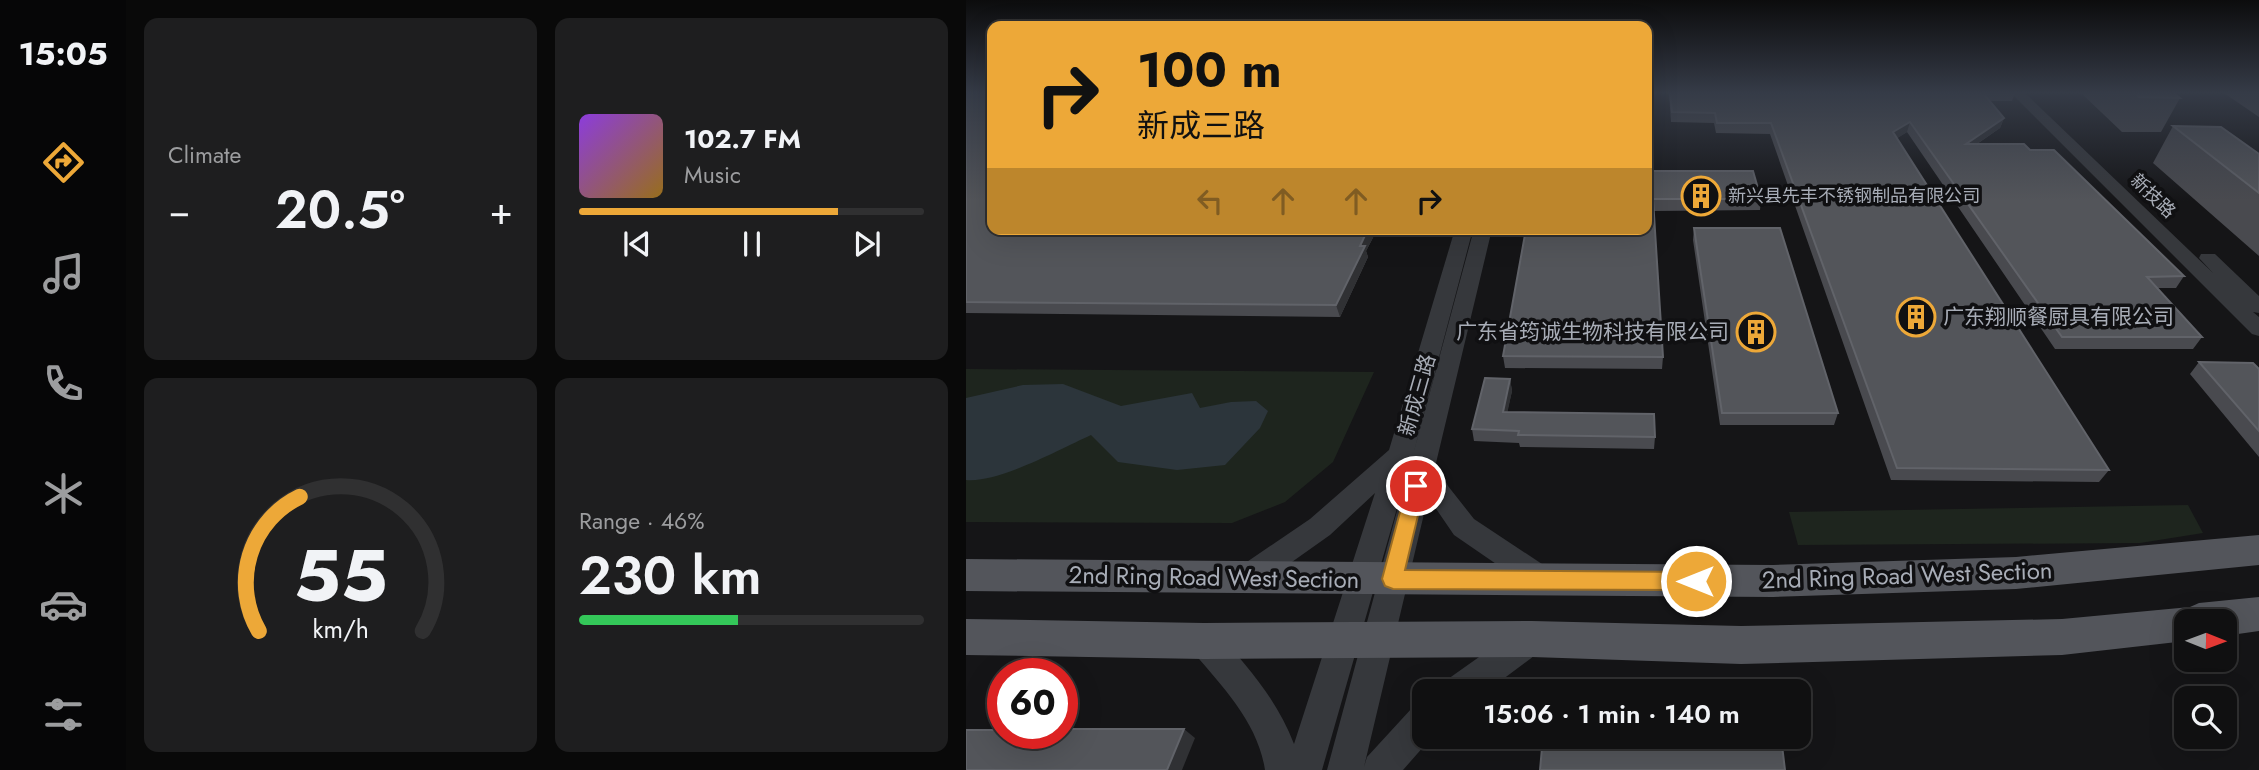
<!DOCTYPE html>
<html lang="en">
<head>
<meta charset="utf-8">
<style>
	:root { --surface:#101011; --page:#1e1e1f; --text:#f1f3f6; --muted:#9c9d9f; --line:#303031; --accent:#eda838 }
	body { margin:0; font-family:Jost,"Noto Sans SC",sans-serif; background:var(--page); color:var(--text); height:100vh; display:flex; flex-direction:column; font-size:26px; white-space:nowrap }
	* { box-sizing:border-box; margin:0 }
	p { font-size:23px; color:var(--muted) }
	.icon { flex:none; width:38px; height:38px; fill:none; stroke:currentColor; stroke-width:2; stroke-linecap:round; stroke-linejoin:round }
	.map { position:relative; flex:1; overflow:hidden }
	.side { display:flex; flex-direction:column; gap:18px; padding:18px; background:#090909; width:840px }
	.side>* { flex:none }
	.top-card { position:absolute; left:21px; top:21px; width:665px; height:214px; border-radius:14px; box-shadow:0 7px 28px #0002,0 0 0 2px var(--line); background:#eda838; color:#111; overflow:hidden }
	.needle { width:46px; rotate:91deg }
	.buttons { position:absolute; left:1208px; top:609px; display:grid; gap:14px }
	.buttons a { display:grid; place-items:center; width:63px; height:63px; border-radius:14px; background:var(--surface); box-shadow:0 7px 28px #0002,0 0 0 2px var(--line); font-size:35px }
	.speed { position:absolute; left:21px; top:658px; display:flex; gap:14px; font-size:35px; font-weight:700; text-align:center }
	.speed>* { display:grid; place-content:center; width:91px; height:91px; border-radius:50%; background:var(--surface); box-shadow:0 7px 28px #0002,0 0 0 2px var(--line); line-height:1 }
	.speed .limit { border:10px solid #d22; background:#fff; color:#111 }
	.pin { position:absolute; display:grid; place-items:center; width:60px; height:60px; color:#fff; margin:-30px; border:4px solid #fff; border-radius:50%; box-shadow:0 2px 7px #0007 }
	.me { position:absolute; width:77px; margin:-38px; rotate:270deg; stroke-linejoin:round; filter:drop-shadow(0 0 5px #0008) }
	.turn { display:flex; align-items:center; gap:24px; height:147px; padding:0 35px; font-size:32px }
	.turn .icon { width:91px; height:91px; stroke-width:2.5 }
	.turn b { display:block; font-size:49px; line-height:60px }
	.lanes { display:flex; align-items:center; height:66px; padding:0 35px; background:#0003; justify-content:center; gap:35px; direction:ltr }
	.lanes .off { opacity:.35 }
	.big { font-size:52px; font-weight:600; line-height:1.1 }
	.side .card { flex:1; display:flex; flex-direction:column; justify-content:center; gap:10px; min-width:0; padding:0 24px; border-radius:14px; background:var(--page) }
	.side .dial { align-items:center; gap:0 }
	.dial svg { height:182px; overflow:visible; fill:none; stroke:var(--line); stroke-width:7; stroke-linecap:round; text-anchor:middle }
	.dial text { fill:var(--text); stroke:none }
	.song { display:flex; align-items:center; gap:21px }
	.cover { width:84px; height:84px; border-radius:10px; background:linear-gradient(135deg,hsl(270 70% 55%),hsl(40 70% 35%)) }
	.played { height:7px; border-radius:4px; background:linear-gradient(90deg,var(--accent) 75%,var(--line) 75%) }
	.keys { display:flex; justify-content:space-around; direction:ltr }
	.heat { display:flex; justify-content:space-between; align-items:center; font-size:38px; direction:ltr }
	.charge { height:10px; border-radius:5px; background:linear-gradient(90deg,#34c759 46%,var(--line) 0) }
	.side .tiles { flex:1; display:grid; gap:18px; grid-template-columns:repeat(2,1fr) }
	.trip { position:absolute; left:446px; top:679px; width:399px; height:70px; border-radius:14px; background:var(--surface); box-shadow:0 7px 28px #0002,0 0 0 2px var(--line); font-weight:600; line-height:70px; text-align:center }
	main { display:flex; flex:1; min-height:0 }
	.tab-bar { display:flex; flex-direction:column; width:126px; justify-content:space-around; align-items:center; background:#060607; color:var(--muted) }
	.tab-bar .icon { width:49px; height:49px }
	.tab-bar .active { color:var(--accent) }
	.tab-bar b { font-size:32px; color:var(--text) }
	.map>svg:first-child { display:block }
</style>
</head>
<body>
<main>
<nav class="tab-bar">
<b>15:05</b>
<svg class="icon active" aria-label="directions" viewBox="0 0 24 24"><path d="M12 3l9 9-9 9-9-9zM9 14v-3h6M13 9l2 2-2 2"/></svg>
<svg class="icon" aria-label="music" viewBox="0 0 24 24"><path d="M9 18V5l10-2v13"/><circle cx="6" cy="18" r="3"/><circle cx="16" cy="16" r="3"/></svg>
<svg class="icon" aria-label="phone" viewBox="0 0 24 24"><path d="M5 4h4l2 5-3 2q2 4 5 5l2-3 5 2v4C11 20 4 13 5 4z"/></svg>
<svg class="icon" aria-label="climate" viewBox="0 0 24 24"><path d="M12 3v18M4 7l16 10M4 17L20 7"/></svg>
<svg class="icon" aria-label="car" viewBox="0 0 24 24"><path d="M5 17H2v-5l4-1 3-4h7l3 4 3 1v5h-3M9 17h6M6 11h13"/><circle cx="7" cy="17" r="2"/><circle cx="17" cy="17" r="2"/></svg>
<svg class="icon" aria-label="filters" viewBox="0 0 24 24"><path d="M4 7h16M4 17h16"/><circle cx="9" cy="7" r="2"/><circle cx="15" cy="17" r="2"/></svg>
</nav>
<section class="side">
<div class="tiles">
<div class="card"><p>Climate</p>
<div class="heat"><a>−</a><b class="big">20.5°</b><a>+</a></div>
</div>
<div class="card">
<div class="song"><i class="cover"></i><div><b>102.7 FM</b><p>Music</p></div></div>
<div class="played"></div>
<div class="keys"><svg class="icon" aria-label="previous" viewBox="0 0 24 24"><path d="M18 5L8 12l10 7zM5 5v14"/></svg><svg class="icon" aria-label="pause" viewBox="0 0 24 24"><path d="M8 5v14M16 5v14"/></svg><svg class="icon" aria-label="next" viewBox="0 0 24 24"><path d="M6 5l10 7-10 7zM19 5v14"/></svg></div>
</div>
<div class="card dial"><svg viewBox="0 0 100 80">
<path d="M14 69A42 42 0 1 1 86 69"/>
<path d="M14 69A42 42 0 0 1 32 10" stroke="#eda838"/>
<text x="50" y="56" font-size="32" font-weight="700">55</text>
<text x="50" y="72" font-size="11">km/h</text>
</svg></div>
<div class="card"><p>Range · 46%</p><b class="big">230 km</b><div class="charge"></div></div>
</div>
</section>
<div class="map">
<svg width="1293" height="770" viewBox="0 0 1293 770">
	<rect width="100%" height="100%" fill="#151517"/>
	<path fill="#1e251e" d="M 0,369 L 408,372 L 367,462 L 319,502 L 266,523 L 0,522 Z
		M 1222,505 L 1237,533 L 1174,543 L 832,545 L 823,512 Z"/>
	<path fill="#2c353b" d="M 97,384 L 155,406 L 226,393 L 234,408 L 265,402 L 290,401 L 302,411 L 294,428 L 259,465 L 211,470 L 152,462 L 125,435 C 94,449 33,483 0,480 L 0,398 L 57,385 Z"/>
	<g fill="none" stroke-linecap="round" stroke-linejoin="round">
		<path fill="#36383c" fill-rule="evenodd" d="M 1045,93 L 1059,93 L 1247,273 L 1233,258 L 1235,254 L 1249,254 L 1293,296 L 1293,313 L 1287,312 L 1293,317 L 1293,336 L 1286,334 Z
			M 489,229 L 507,229 L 447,455 L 508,229 L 526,229 L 470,463 L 482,486 L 508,519 L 585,570 L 590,579 L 585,588 L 575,592 L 565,588 L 488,535 L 462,497 L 398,767 L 401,757 L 446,708 L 458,703 L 458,737 L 466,737 L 437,770 L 361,770 L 444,463 L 356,770 L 299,770 C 292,723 257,687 227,652 L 222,641 L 227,630 L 238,626 L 249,630 C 281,666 311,699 328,744 L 409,493 L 364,535 L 292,586 L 282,590 L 272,586 L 267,577 L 272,568 L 344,519 L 423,450 Z
			M 565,624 L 576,628 L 581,639 L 576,650 L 521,691 L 478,691 L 482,679 L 554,628 Z"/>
		<path fill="#53555b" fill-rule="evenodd" d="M 1293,535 L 1293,565 L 1050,589 L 807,597 L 0,591 L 0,559 L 807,565 L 1050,557 Z
			M 1293,597 L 1293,631 L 1258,636 L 1258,621 L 1220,621 L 1220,641 L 1096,655 L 775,664 L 566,657 L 238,659 L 0,655 L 0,619 L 238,623 L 566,621 L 775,626 L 1096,619 L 1224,607 L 1233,603 Z"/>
	</g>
	<path fill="#494a4f" d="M 0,93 L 26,229 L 455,229 L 454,231 L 411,230 L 400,251 L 402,257 L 374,317 L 0,313 Z
		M 703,93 L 1049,93 L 1046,101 L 1024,101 L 1038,118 L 1034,128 L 1011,144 L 1064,150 L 1218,276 L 1210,288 L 1191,288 L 1236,337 L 1227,349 L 1089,349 L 941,132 L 931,138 L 1143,470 L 1133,482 L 925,480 L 804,134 L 750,133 L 748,123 L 705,122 Z
		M 1115,93 L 1208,93 L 1214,98 L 1195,132 L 1156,132 Z
		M 1258,93 L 1293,93 L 1293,117 Z
		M 1207,126 L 1293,154 L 1293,256 L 1187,163 Z
		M 681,171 L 795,199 L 794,210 L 688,211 L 697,357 L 696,369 L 539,368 L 537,356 Z
		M 728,228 L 872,413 L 868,425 L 754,425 L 727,240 Z
		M 1233,362 L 1293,369 L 1293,457 L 1224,374 Z
		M 544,379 L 546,391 L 541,412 L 689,437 L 688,449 L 554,447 L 553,443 L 508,441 L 506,429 Z"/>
	<path fill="#303134" d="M 1038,118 L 1034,128 L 996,154 L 1000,144 Z
		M 944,122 L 941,132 L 924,143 L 927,132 Z
		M 402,229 L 411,230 L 400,251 L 402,257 L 374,317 L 370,305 L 394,246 Z
		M 544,379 L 546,391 L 539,424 L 537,412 Z
		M 218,729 L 229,738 L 216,770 L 201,770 Z"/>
	<path fill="#53555a" stroke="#616369" stroke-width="2" d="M 0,93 L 26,93 L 26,229 L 402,229 L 394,246 L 399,246 L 370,305 L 0,302 Z
		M 704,93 L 1017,93 L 1038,118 L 1000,144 L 1058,144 L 1064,150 L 1088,150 L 1218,276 L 1181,277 L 1236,337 L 1096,337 L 944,122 L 927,132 L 1143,470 L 931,468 L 805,123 L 751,123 L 749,113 L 706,112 Z
		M 1169,93 L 1208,93 L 1214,98 L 1173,97 Z
		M 1207,126 L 1255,127 L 1293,154 L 1293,193 Z
		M 681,171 L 787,171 L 795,199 L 687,199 L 697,357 L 537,356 L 560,229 L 681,229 Z
		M 728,228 L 814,228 L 872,413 L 756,413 Z
		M 1233,362 L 1287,363 L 1293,369 L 1293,431 Z
		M 519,378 L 544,379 L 537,412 L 688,414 L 689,437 L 552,435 L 553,431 L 506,429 Z
		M 96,729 L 218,729 L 201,770 L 0,770 L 0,730 L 37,730 L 37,733 L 96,733 Z
		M 577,737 L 815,737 L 819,770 L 574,770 Z"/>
	<linearGradient id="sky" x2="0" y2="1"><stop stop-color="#0c0c0d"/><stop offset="0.46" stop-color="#353b47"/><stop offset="1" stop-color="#353b47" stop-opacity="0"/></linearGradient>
	<rect width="1293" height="201" fill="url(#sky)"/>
	<path fill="#eda838" stroke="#9a6d24" stroke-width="2" d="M 450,479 L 456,481 L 459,486 L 439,570 L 730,572 L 738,575 L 741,581 L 738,587 L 730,590 L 427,589 L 419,586 L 416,579 L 441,486 L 443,481 Z"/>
	<defs>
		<symbol id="building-ring" viewBox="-11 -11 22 22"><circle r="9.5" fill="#101012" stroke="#eda838" stroke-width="1.5"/><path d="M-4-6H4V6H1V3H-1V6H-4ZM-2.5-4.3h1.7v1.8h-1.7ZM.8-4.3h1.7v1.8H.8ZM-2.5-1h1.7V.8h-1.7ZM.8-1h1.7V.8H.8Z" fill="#eda838"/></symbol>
	</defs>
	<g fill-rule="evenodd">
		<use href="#building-ring" x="713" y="174" width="44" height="44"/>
		<use href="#building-ring" x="928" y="295" width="44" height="44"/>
		<use href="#building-ring" x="768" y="310" width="44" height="44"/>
	</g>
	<g text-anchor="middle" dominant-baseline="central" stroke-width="7" stroke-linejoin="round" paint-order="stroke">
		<g font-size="18" fill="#a8adb7" stroke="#101012" text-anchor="start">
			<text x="762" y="196">新兴县先丰不锈钢制品有限公司</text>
		</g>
		<g font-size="18" fill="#a8adb7" stroke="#101012">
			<text transform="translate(1187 196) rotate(44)">新技路</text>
		</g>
		<g font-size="21" fill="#a8adb7" stroke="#101012" text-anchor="start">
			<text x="977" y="317">广东翔顺餐厨具有限公司</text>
			<text x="763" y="332" text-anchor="end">广东省筠诚生物科技有限公司</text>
		</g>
		<g font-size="21" fill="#a8adb7" stroke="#101012">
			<text transform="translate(451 395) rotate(-74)">新成三路</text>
		</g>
		<g font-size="24" fill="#a8adb7" stroke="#101012">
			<text transform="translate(941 575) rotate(-2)">2nd Ring Road West Section</text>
			<text transform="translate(248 577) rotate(1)">2nd Ring Road West Section</text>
		</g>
	</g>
</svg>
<div class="buttons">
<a><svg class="needle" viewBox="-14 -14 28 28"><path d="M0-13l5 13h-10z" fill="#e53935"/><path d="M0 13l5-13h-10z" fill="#9c9d9f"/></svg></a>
<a><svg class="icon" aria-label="search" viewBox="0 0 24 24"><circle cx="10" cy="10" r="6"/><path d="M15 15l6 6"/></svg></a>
</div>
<div class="speed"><div class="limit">60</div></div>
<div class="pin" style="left:450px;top:486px;background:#d93025"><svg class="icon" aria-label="arrive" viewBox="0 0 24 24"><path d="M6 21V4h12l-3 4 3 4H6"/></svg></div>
<svg class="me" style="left:730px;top:581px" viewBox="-20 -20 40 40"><circle r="17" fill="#eda838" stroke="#fff" stroke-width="3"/><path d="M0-11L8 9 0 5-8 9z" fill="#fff"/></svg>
<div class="trip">15:06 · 1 min · 140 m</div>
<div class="top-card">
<div class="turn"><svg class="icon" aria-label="right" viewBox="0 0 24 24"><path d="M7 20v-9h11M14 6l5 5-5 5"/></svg><div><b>100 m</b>新成三路</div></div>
<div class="lanes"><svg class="icon off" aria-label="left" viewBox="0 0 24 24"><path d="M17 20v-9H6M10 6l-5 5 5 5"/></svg><svg class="icon off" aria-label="ahead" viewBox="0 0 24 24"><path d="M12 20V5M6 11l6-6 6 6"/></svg><svg class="icon off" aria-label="ahead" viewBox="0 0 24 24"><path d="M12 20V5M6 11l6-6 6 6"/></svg><svg class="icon" aria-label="right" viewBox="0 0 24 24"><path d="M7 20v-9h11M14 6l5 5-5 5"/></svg></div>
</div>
</div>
</main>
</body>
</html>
